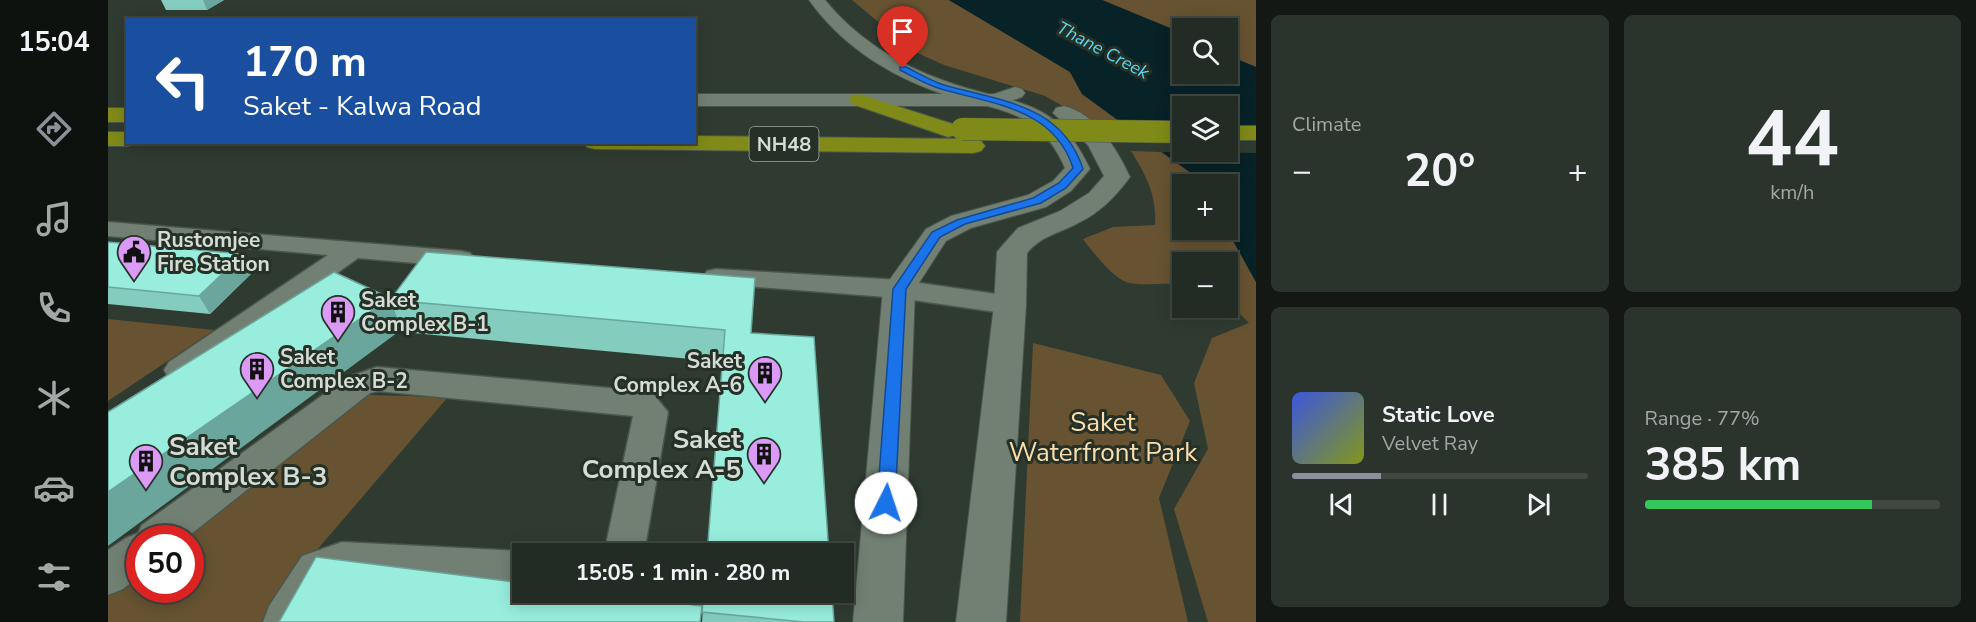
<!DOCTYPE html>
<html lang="en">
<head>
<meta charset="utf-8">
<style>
	:root { --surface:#232c24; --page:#2b342c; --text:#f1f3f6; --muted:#a3a7a6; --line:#404841; --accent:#8c9099 }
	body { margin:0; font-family:"Nunito Sans",sans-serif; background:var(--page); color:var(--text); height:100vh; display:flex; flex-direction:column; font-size:22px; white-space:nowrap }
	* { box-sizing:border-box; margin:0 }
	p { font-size:20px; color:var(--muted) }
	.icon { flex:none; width:33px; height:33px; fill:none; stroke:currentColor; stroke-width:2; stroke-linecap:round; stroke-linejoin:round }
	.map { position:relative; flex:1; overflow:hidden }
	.sheet { display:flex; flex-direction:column; gap:15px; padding:15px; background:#131814; width:720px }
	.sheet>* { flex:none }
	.guide { position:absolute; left:18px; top:18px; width:570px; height:126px; border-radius:0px; box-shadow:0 3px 15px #0003,0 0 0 2px var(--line); background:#1a4fa0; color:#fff; overflow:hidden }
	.tools { position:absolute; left:1064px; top:18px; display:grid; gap:12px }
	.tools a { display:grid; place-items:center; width:66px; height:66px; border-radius:0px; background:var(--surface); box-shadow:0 3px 15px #0003,0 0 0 2px var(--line); font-size:30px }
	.speed { position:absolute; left:18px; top:525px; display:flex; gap:12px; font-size:30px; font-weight:700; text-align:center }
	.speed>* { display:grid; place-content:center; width:78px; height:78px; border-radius:50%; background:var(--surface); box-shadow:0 3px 15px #0003,0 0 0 2px var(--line); line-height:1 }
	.speed .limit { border:9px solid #d22; background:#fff; color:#111 }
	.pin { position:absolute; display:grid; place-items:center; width:51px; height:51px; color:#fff; margin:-62px -26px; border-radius:50% 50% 50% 0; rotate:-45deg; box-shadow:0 0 6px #0007 }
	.pin .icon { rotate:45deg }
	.me { position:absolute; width:66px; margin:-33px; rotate:4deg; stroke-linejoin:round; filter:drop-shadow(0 0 4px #0008) }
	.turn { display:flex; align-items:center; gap:21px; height:126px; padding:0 18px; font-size:27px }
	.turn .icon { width:78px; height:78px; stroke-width:2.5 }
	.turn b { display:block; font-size:42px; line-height:51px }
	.big { font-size:45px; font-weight:700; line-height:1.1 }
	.sheet .tile { flex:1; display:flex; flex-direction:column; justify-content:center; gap:9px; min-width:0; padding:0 21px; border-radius:9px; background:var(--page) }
	.sheet .dial { align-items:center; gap:0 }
	.dial b { font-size:78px; line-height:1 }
	.song { display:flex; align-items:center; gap:18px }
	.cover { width:72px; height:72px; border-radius:9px; background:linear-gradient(135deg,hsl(230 70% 55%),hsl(70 70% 35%)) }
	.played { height:6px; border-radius:3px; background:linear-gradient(90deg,var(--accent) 30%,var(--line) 30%) }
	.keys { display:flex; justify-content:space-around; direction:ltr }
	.heat { display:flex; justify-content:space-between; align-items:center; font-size:33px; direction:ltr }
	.charge { height:9px; border-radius:4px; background:linear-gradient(90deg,#34c759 77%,var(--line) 0) }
	.sheet .tiles { flex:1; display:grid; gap:15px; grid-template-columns:repeat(2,1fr) }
	.trip { position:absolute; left:404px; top:543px; width:342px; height:60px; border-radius:0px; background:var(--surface); box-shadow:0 3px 15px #0003,0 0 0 2px var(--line); font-weight:700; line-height:60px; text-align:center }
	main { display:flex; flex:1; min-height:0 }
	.tab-bar { display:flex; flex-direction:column; width:108px; justify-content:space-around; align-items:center; background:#0e120e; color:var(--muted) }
	.tab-bar .icon { width:42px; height:42px }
	.tab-bar .active { color:var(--accent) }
	.tab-bar b { font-size:27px; color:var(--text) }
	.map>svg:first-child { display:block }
</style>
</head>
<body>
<main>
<nav class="tab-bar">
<b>15:04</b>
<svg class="icon active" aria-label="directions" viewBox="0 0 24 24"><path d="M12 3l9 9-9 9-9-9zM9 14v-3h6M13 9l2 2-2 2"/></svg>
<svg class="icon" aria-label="music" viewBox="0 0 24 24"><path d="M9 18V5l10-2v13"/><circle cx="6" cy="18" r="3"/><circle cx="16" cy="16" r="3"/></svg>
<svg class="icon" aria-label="phone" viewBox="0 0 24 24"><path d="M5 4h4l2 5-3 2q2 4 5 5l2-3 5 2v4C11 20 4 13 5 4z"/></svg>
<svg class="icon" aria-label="climate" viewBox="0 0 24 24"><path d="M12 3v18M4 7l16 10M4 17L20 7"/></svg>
<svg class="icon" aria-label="car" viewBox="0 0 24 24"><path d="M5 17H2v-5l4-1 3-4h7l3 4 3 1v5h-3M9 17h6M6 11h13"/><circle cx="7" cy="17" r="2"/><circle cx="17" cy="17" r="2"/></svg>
<svg class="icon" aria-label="filters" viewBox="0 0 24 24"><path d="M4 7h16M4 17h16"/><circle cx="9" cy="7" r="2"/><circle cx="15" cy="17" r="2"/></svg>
</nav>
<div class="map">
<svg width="1148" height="622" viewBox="0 0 1148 622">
	<rect width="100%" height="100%" fill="#2f3b30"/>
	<path fill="#675331" d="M 744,0 L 841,0 L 962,72 L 974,94 L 1016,125 L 987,124 L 937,96 L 836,65 L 805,51 Z
		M 994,0 L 1148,0 L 1148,67 L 1119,55 L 1119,28 L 1074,28 L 1074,33 Z
		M 1023,151 L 1053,152 L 1090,178 L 1094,184 L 1074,184 L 1074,230 L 1119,230 L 1148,282 L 1148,622 L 1100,622 L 1066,509 L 1100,449 L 1086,383 L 1104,338 L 1141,323 L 1119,301 L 1119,262 L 1074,262 L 1074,285 C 1057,282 1039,286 1022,283 C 1006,280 984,251 975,239 L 1005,227 L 1047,225 C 1049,196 1038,175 1023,151 Z
		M 0,319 L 106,330 L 0,401 Z
		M 925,343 L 1053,375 L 1082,421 L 1051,498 L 1080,622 L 912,622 Z
		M 261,395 L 340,397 L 191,571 L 159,622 L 0,622 L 0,591 L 31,567 L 32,590 L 82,590 L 82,538 L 70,538 Z"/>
	<path fill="#072328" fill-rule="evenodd" d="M 841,0 L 994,0 L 1074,33 L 1074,74 L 1119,74 L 1119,55 L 1148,67 L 1148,282 L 1119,230 L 1119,184 L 1094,184 L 1090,178 L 974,94 L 962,72 ZM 1074,106 L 1119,106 L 1119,152 L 1074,152 Z"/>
	<path fill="#2f3b30" d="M 1011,125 L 1074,126 L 1074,152 L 1119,152 L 1119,126 L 1148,127 L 1148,153 L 1048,152 Z"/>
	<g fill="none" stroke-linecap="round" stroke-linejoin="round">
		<defs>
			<path id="minor" d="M 0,222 L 353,251 L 362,253 L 366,259 L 362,265 L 353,267 L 250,258 L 83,378 L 72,381 L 61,378 L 56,370 L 61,362 L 220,255 L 0,236 Z
				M 608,269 L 791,280 L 902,296 L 912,299 L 916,305 L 912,311 L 902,314 L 791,298 L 599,283 L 595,277 L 599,271 Z
				M 269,367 L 534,391 L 546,395 L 560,412 L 536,554 L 496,554 L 525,416 L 270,391 L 262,393 L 78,538 L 32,538 L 32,576 L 15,589 L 0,595 L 0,550 L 18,538 L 30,533 L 34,525 L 240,377 Z
				M 234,542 L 414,551 L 419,554 L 414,554 L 414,591 L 234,580 L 223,584 L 201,622 L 155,622 L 161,606 L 194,556 Z"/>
			<path id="tertiary" d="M 907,87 L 914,89 L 917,93 L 914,97 L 888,106 L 586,106 L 586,94 L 886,94 Z"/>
			<path id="secondary" d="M 701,0 L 717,0 C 748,38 791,65 837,81 C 905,106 947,94 982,169 L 963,191 L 938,207 L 863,228 L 838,241 L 807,289 L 795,622 L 745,622 L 775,289 L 818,229 L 843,216 L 920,195 L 945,181 L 957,168 C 929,102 879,112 821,89 C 774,71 731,42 701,0 Z
				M 956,106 C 988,114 1009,149 1022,177 C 1008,196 992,213 970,223 C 950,234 934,235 919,253 L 918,305 L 898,622 L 848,622 L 886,305 L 889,252 L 894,246 L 910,228 L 952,211 L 981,193 L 996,176 L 980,145 L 945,113 L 948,108 Z"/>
			<path id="trunk" d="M 751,94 L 848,125 L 851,130 L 848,135 L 840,137 L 744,104 L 741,100 L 744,96 Z
				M 0,108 L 20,108 L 20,122 L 0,122 Z
				M 1119,126 L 1148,126 L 1148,140 L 1119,140 Z
				M 0,132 L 20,132 L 20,142 L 29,142 L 20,146 L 0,146 Z
				M 586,136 L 865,139 L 873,141 L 877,146 L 873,151 L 865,153 L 487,149 L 479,147 L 476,142 L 586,142 Z"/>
		</defs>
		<use href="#minor" stroke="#4b564d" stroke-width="3"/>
		<use href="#tertiary" stroke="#4b564d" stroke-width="2"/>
		<use href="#secondary" stroke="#4b564d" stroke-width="2"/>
		<use href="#trunk" stroke="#4b564d" stroke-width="2"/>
		<use href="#minor" fill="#728073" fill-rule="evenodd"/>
		<use href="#tertiary" fill="#728073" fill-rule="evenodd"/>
		<use href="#secondary" fill="#728073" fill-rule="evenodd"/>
		<use href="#trunk" fill="#808a18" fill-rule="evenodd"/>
		<defs>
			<path id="trunk-bridge" d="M 854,129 L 1074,132"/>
		</defs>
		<use href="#trunk-bridge" stroke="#4b564d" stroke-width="23" stroke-linecap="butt"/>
		<use href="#trunk-bridge" stroke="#808a18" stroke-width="22"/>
	</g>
	<path fill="#83ccbe" d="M 53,0 L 116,0 L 99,10 L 58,10 Z
		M 0,242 L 135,254 L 145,272 L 102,314 L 0,304 Z
		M 318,252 L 643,333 L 615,362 L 294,332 L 282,300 Z
		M 596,592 L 726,622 L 594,622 Z"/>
	<path fill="#6aa69b" d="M 95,0 L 116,0 L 99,10 Z
		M 135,254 L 145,272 L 102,314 L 91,296 Z
		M 282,298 L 293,330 L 0,546 L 0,492 Z"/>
	<path fill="#98eddd" stroke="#6aa69b" stroke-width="1.5" d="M 0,242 L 135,254 L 91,296 L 0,287 Z
		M 318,252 L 647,278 L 643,333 L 706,337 L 721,554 L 599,554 L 617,330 L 282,300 Z
		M 226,272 L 282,298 L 0,492 L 0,412 Z
		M 208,557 L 414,583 L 414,592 L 489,592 L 594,606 L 592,622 L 171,622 Z
		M 596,592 L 724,592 L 726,622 L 696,622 L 594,612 Z"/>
	<path fill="#1a73e8" stroke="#114b97" stroke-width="1.5" d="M 792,67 L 798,67 C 810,73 823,81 836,85 C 892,101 954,104 975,169 L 958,188 L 933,203 L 857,224 L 832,237 L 798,289 L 787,503 L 784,509 L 778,511 L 771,509 L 769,503 L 785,289 L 824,232 L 849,220 L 925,198 L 951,183 L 965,168 C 946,107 882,104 830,88 C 817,84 804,76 792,70 Z"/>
	<defs>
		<symbol id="civic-pin" viewBox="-11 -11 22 30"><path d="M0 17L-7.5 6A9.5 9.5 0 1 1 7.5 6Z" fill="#da9af6" stroke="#253126"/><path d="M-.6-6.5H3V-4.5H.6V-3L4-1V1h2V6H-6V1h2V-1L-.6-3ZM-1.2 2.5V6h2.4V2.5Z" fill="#111"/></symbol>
		<symbol id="building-pin" viewBox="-11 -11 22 30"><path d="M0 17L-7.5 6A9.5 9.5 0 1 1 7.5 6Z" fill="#da9af6" stroke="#253126"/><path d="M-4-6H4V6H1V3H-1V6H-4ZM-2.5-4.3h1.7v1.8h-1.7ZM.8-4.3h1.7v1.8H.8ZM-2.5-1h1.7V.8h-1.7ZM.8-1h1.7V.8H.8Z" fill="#111"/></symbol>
	</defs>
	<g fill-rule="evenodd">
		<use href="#civic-pin" x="7" y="233" width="38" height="52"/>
		<use href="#building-pin" x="211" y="293" width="38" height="52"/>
		<use href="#building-pin" x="130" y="350" width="38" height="52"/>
		<use href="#building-pin" x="638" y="354" width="38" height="52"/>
		<use href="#building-pin" x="637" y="435" width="38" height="52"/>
		<use href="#building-pin" x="19" y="442" width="38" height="52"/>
	</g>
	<g text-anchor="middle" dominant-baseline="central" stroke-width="6" stroke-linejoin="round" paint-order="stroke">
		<g font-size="18" font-style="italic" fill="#5bd7f2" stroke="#253126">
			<text transform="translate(995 50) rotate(28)">Thane Creek</text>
		</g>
		<rect fill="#253126" stroke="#a0a9a0" stroke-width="1.5" x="641.5" y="127" width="69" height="34" rx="4.5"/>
		<g font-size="20" font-weight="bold" fill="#d5dcd5">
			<text x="676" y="144">NH48</text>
		</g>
		<g font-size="21" font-weight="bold" fill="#d5dcd5" stroke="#253126" text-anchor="start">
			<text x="49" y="240">Rustomjee<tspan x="49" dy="24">Fire Station</tspan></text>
			<text x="253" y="300">Saket<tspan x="253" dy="24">Complex B-1</tspan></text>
			<text x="172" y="357">Saket<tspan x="172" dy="24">Complex B-2</tspan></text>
			<text x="634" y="361" text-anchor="end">Saket<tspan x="634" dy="24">Complex A-6</tspan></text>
		</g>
		<g font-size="26" fill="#faddad" stroke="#253126">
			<text x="995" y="422">Saket<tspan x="995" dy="30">Waterfront Park</tspan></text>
		</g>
		<g font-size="26" font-weight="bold" fill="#d5dcd5" stroke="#253126" text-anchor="end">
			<text x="633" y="439">Saket<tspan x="633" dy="30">Complex A-5</tspan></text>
			<text x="61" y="446" text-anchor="start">Saket<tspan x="61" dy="30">Complex B-3</tspan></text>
		</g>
	</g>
</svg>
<div class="tools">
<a><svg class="icon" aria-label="search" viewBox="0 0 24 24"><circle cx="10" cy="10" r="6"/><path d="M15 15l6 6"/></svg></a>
<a><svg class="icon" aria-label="layers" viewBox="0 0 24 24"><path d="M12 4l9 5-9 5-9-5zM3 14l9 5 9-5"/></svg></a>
<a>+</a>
<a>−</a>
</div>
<div class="speed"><div class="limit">50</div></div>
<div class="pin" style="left:795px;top:68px;background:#d93025"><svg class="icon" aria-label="arrive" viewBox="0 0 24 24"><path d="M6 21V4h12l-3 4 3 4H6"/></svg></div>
<svg class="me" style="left:778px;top:503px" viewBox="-20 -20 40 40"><circle r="19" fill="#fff"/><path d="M0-13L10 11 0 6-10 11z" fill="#1a73e8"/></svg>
<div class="trip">15:05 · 1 min · 280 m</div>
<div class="guide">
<div class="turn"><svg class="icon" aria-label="left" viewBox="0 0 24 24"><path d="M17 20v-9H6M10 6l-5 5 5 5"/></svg><div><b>170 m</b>Saket - Kalwa Road</div></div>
</div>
</div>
<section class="sheet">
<div class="tiles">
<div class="tile"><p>Climate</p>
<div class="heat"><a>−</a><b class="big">20°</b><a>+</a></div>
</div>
<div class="tile dial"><b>44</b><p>km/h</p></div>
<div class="tile">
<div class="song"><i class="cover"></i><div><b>Static Love</b><p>Velvet Ray</p></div></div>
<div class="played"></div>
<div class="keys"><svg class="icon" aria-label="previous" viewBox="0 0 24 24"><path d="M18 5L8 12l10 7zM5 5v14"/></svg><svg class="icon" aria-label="pause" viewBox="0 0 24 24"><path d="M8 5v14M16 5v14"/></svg><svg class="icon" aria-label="next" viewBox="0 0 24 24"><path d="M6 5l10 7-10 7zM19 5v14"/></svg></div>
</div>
<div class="tile"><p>Range · 77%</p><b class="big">385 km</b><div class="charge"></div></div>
</div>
</section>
</main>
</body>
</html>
